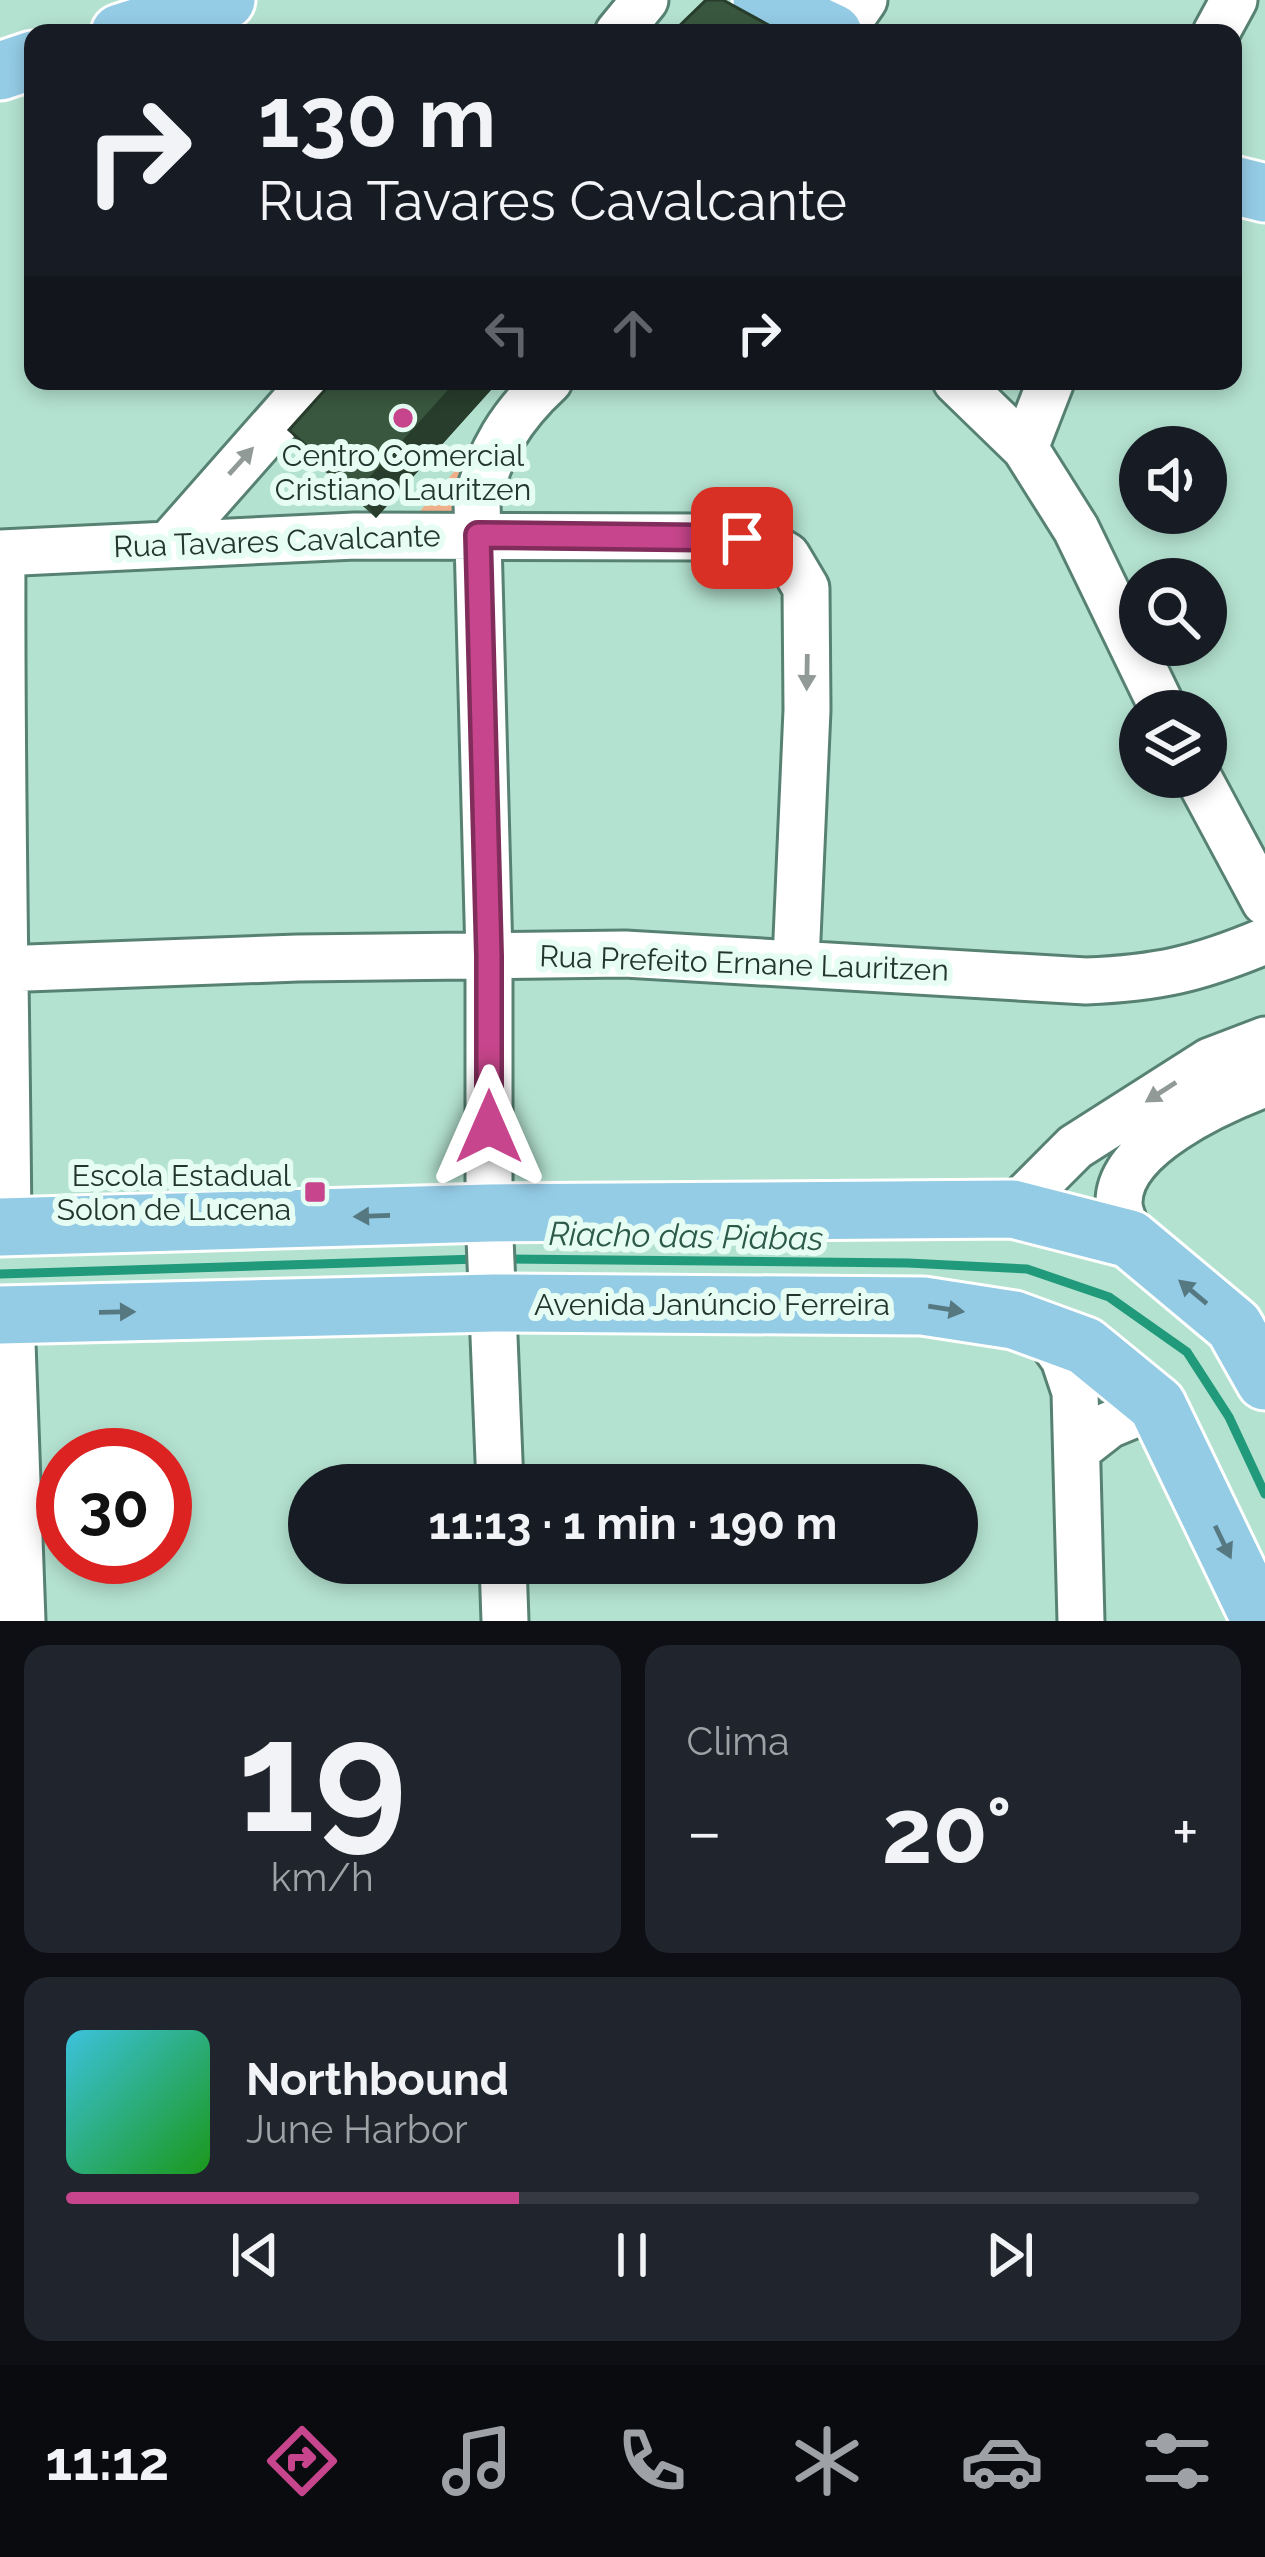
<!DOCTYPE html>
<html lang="pt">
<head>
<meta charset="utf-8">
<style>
	:root { --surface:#171b24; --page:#20242c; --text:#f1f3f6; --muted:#9ea1a6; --line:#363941; --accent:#c7458c }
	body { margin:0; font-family:Raleway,sans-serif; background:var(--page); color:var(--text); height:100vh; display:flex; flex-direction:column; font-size:45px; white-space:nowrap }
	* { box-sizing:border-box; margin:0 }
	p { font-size:39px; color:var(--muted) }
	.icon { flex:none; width:66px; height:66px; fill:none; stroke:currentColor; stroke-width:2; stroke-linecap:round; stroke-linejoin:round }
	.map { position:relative; height:1621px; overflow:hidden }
	.side { display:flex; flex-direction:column; gap:24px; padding:24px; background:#0d0f14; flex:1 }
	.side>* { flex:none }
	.guide { position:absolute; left:24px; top:24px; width:1218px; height:366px; border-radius:24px; box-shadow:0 6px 18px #0003; background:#171b24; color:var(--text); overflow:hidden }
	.controls { position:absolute; left:1119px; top:426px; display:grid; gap:24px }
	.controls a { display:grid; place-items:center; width:108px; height:108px; border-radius:50%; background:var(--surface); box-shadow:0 6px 18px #0003; font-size:60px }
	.speed { position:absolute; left:36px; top:1428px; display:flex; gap:24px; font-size:60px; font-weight:700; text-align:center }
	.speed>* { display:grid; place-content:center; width:156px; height:156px; border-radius:50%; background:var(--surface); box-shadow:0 6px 18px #0003; line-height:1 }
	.speed .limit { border:18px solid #d22; background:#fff; color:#111 }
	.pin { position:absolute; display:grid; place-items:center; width:102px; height:102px; color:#fff; margin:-51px; border-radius:24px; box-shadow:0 6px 18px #0006 }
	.me { position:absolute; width:132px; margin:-66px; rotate:0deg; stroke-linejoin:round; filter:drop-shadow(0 0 9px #0008) }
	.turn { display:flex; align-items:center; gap:42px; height:252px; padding:0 36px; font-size:54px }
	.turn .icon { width:156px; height:156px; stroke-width:2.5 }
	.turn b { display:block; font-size:84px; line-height:102px }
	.lanes { display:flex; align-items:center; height:114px; padding:0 36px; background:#0003; justify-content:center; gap:60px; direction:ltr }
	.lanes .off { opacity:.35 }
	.big { font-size:90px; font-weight:700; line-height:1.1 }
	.side .tile { flex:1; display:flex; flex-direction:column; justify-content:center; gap:18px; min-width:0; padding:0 42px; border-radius:24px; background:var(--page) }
	.side .dial { align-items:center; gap:0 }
	.dial b { font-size:156px; line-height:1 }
	.song { display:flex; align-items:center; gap:36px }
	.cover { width:144px; height:144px; border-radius:18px; background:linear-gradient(135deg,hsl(190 70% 55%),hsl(120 70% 35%)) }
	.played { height:12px; border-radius:6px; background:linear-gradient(90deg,var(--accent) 40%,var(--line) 40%) }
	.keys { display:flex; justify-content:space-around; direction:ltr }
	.heat { display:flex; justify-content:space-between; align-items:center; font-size:66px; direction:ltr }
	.side .tiles { flex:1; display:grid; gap:24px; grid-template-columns:1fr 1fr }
	.tile:last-child { grid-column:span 2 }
	.trip { position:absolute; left:288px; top:1464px; width:690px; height:120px; border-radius:60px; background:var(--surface); box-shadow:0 6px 18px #0003; font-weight:700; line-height:120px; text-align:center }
	.tabs { display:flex; height:192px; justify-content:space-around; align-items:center; background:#090b0e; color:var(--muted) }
	.tabs .icon { width:84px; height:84px }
	.tabs .on { color:var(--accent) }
	.tabs b { font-size:54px; color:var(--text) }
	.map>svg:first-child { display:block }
</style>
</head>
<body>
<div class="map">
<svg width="1265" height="1621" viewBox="0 0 1265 1621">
	<rect width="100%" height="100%" fill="#b4e2d0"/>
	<path fill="#efaf8b" d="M 472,451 L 460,517 L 415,517 Z"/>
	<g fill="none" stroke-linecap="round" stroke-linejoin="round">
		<path stroke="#209a7a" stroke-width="9" d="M 501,1259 L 908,1263 L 1027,1269 L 1109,1297 L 1187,1352 L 1229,1417 L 1265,1494
			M 0,1274 L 478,1259"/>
		<defs>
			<path id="minor" d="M 618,33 L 645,0
				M 841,33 L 864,0
				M 1216,33 L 1234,0
				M 956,381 L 1025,448 L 1076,529 L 1164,711
				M 1025,448 L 1051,381
				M 171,542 L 313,381
				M 0,553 L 355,536 L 701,537 L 743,538 L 769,545 L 787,556 L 806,588 L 807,710 L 796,961
				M 2,553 C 1,778 6,1002 8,1227
				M 1198,777 L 1265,902
				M 0,969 L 298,958 L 625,954 L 1086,981 C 1158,978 1198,969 1265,941
				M 1013,1209 L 1075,1147 L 1210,1061 L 1265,1040
				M 1130,1239 C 1127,1228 1119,1214 1119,1203 C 1118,1146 1220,1101 1265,1084
				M 11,1315 L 22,1621
				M 1042,1328 L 1064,1359 L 1075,1392 L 1081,1621
				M 1077,1450 L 1109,1425 L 1157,1405
				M 500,1485 L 489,1213 L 489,956 L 477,502 C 489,452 511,416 549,381
				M 503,1563 L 505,1621"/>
			<path id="major" d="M 762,0 L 833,33
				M 120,33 L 226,0
				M 0,71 L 33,60
				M 1233,185 L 1265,193
				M 0,1227 L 489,1213 L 1013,1209 L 1130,1239 L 1234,1326 L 1265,1381
				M 0,1315 L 494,1303 L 923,1306 L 1014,1320 L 1085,1346 L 1157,1405 L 1261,1621"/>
		</defs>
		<use href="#minor" stroke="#578273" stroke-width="51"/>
		<use href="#major" stroke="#fff" stroke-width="63"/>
		<use href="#minor" stroke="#fff" stroke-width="45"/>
		<use href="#major" stroke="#94cbe5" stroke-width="57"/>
	</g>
	<path fill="#314b36" d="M 333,381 L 499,381 L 376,518 L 307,455 L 289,430 Z"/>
	<path fill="#283d2c" d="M 458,381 L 499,381 L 376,518 L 358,492 Z"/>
	<path fill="#39573f" stroke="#283d2c" stroke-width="3" d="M 706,0 L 723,0 L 774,28 L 770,33 L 672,33 Z
		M 333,381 L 458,381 L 358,492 L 289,430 Z"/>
	<defs><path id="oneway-solid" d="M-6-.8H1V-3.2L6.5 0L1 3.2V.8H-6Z" transform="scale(3)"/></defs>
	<g fill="#919a97">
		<use href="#oneway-solid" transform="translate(241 461) rotate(-48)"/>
		<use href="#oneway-solid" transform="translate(807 672) rotate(91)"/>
		<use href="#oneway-solid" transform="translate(1161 1092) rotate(147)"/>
	</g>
	<g fill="#567881">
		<use href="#oneway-solid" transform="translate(372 1216) rotate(178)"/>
		<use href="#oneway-solid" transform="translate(1193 1292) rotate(-140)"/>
		<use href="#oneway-solid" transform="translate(946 1309) rotate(9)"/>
		<use href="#oneway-solid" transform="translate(117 1312) rotate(-1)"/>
		<use href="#oneway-solid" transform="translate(1223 1542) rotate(64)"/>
	</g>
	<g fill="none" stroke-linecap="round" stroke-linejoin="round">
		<defs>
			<path id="route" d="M 489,1127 L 489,956 L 478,535 L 742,538"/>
		</defs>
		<use href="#route" stroke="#812d5b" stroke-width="30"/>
		<use href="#route" stroke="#c7458c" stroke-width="21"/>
	</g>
	<g fill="#c7458c" stroke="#e6fdf4" stroke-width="4.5">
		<circle cx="403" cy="418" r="12"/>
		<rect x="303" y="1180" width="24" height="24" rx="6"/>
	</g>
	<g text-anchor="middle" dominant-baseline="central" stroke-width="12" stroke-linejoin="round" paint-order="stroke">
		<g font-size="30" fill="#23352f" stroke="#e6fdf4">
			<text x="403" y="455">Centro Comercial<tspan x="403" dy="34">Cristiano Lauritzen</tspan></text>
			<text x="291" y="1175" text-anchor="end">Escola Estadual<tspan x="291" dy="34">Solon de Lucena</tspan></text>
		</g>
		<g font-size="30" fill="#23352f" stroke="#e6fdf4">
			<text transform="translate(277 541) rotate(-2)">Rua Tavares Cavalcante</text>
			<text transform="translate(744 963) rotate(2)">Rua Prefeito Ernane Lauritzen</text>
			<text x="712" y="1304">Avenida Janúncio Ferreira</text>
		</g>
		<g font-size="33" font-style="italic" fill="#2b594a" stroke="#e6fdf4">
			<text transform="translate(686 1236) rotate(1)">Riacho das Piabas</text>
		</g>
	</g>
</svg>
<div class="controls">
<a><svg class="icon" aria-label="sound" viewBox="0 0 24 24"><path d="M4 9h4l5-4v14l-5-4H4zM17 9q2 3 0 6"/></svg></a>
<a><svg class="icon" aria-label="search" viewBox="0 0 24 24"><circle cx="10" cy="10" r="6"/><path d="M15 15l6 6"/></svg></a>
<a><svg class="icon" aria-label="layers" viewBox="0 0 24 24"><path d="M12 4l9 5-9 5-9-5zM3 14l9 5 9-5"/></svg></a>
</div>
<div class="speed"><div class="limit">30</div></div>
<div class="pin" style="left:742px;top:538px;background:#d93025"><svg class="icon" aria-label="arrive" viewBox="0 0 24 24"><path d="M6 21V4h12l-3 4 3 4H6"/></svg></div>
<svg class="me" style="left:489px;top:1127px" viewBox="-20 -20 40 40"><path d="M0-17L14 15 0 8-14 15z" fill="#c7458c" stroke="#fff" stroke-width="4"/></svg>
<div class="trip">11:13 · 1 min · 190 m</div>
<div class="guide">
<div class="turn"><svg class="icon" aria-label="right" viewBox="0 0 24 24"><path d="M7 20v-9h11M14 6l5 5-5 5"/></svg><div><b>130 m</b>Rua Tavares Cavalcante</div></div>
<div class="lanes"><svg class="icon off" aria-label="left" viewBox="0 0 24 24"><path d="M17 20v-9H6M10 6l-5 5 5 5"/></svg><svg class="icon off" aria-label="ahead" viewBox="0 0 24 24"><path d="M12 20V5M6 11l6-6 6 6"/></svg><svg class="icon" aria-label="right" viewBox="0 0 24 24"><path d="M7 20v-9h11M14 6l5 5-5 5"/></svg></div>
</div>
</div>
<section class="side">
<div class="tiles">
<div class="tile dial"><b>19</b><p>km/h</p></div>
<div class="tile"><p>Clima</p>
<div class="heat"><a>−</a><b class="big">20°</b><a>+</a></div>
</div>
<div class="tile">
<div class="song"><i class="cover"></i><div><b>Northbound</b><p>June Harbor</p></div></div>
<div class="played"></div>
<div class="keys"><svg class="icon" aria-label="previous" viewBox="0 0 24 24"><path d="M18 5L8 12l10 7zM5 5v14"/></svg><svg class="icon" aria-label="pause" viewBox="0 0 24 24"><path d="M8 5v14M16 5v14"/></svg><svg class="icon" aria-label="next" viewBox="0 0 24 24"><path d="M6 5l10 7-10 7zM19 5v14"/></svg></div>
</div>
</div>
</section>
<nav class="tabs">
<b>11:12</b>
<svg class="icon on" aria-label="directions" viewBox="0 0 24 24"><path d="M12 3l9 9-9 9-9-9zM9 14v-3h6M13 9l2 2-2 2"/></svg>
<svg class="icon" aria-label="music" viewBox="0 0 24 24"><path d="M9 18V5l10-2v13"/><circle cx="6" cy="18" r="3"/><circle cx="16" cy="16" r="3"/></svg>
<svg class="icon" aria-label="phone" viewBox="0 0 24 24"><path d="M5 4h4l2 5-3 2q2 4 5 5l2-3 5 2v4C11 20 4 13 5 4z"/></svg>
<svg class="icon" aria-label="climate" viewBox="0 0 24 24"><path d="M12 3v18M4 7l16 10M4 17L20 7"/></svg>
<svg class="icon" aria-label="car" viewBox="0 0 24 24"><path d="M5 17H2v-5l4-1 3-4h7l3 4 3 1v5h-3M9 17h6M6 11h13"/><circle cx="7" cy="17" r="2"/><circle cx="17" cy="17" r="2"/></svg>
<svg class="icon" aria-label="filters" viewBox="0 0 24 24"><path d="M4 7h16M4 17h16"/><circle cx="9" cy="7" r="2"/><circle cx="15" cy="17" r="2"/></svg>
</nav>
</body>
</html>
